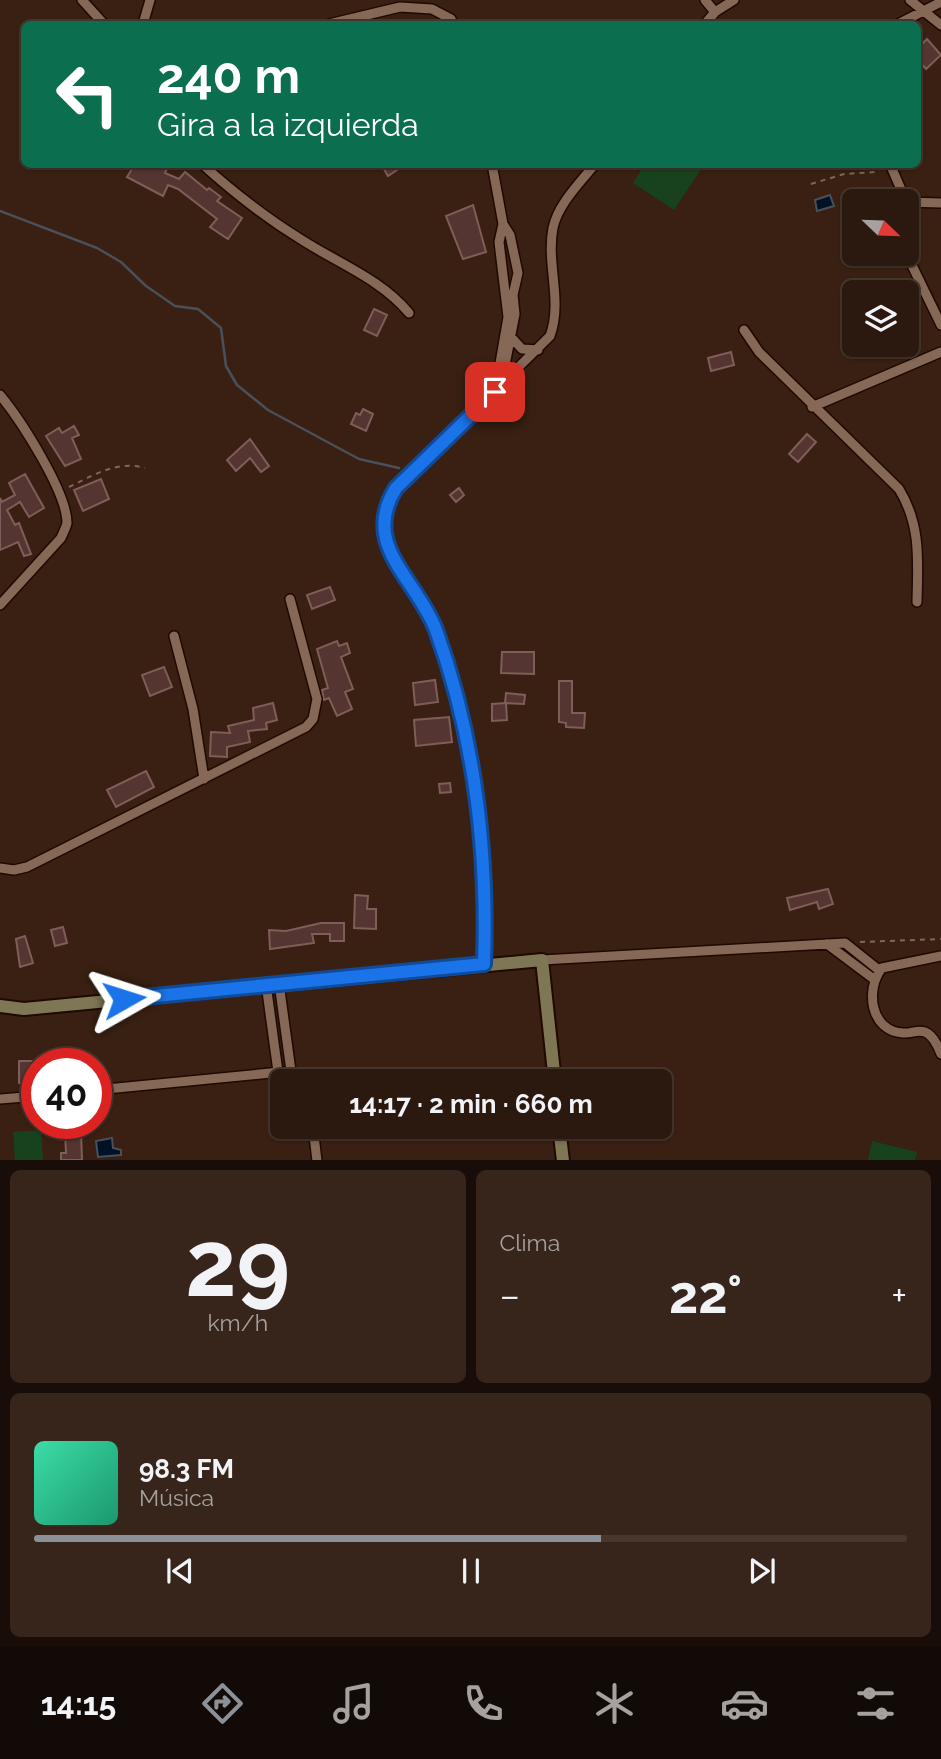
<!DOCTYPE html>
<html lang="es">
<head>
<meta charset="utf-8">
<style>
	:root { --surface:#2b180e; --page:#37251c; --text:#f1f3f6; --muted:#a6a09e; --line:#47372e; --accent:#8c9099 }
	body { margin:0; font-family:Raleway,sans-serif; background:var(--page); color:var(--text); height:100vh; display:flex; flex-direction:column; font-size:26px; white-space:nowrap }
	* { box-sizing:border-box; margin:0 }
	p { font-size:23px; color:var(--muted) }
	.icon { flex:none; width:38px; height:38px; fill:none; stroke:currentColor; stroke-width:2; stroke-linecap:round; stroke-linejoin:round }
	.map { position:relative; height:1160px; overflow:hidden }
	.details { display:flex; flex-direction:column; gap:10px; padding:10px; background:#180d08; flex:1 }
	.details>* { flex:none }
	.banner { position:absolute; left:21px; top:21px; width:900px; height:147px; border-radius:10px; box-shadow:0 2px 5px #0004,0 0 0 2px var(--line); background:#0b6e4f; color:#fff; overflow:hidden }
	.needle { width:46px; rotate:113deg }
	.fabs { position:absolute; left:842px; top:189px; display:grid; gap:14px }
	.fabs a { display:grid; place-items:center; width:77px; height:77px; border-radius:10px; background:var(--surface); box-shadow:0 2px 5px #0004,0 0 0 2px var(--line); font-size:35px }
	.speed { position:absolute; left:21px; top:1048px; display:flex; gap:14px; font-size:35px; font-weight:700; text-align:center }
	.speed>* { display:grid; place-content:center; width:91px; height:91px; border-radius:50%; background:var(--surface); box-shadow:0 2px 5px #0004,0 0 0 2px var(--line); line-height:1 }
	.speed .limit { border:10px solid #d22; background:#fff; color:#111 }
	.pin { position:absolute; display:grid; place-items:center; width:60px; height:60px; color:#fff; margin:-30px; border-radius:14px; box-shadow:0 4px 10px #0006 }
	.me { position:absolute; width:77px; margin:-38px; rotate:84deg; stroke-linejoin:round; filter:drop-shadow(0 0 5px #0008) }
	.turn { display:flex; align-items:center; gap:24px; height:147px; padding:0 21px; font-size:32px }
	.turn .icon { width:91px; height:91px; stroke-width:2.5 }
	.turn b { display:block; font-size:49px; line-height:60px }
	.big { font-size:52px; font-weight:700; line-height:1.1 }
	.details .widget { flex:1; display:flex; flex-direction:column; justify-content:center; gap:10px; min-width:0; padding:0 24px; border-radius:10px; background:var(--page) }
	.details .dial { align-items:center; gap:0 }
	.dial b { font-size:91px; line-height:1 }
	.song { display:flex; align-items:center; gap:21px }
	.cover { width:84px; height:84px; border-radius:10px; background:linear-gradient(135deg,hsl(160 70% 55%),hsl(160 70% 35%)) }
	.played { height:7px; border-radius:4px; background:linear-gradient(90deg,var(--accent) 65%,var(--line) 65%) }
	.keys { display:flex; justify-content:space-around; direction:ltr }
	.heat { display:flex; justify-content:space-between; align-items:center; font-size:38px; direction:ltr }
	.details .tiles { flex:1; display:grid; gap:10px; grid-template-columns:1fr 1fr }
	.widget:last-child { grid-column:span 2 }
	.trip { position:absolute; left:270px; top:1069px; width:402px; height:70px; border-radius:10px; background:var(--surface); box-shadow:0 2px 5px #0004,0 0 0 2px var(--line); font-weight:700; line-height:70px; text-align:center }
	.tabs { display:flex; height:112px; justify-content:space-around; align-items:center; background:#110a06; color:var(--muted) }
	.tabs .icon { width:49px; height:49px }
	.tabs .selected { color:var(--accent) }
	.tabs b { font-size:32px; color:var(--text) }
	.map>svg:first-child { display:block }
</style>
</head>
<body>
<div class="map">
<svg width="941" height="1161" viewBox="0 0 941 1161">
	<rect width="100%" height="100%" fill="#392012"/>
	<path fill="#17421d" d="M 645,164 L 704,164 L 704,165 L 674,210 L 633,183 Z
		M 41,1130 L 43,1160 L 15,1160 L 13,1132 Z
		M 872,1141 L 917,1152 L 915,1160 L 868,1160 Z"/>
	<path fill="#001225" stroke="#49505a" stroke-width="2" d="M 830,195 L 834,206 L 817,211 L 815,200 Z
		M 112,1138 L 113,1148 L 121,1150 L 121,1155 L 98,1157 L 96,1141 Z"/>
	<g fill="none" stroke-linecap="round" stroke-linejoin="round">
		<path stroke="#49505a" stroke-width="2.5" d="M 0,211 L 97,248 L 121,262 L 146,286 L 175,306 L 198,309 L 221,328 L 226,366 L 237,385 L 268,410 L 359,459 L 399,468"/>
	</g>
	<path fill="#553531" stroke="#7f5d58" stroke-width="2" d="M 927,39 L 941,55 L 926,69 L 917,59 L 917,49 Z
		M 135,164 L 169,164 L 165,173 L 179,179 L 185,172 L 207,190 L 209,188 L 221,197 L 217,201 L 242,218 L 228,239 L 210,227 L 217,219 L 178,189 L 168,185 L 163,196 L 127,177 Z
		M 381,164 L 394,164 L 397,170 L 388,176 Z
		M 473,205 L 486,252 L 463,259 L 446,216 Z
		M 374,309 L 387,315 L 377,336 L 364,330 Z
		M 731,352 L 734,365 L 711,371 L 708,358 Z
		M 363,409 L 373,414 L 366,431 L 351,424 L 356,413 L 360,415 Z
		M 74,426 L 79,435 L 72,438 L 81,459 L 65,466 L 46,436 L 59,428 L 62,433 Z
		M 807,434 L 816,442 L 798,462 L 789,454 Z
		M 250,439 L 269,466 L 261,472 L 250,458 L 236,471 L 227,460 Z
		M 25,474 L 44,508 L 29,517 L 20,502 L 7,510 L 15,525 L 19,523 L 31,554 L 24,556 L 18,542 L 0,550 L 0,498 L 2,502 L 15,495 L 9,483 Z
		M 101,479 L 109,499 L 83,511 L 74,490 Z
		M 459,488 L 464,495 L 456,502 L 450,495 Z
		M 330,587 L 335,600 L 312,609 L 307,595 Z
		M 337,641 L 339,646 L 347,643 L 350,653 L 341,657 L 353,689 L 345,692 L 352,709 L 337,716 L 329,698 L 324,700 L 322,690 L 328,688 L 317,649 Z
		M 502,652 L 534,652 L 534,674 L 501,673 Z
		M 164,667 L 172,687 L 150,696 L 142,675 Z
		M 435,680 L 438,702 L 415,705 L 413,683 Z
		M 559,681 L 572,681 L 572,713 L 585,713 L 584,728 L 566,727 L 566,723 L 559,722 Z
		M 506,693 L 525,695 L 524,704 L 505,703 Z
		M 273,703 L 277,720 L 266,723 L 267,729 L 248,731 L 250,742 L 227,747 L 227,757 L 210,756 L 211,732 L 230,733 L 228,726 L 254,720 L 253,708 Z
		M 506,703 L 507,720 L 492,721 L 492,704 Z
		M 449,717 L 452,742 L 416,746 L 414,720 Z
		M 146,771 L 154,787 L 116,807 L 107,790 Z
		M 450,783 L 451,792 L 440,793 L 439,784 Z
		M 828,889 L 833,904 L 819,909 L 817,902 L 790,910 L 787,898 Z
		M 355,895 L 368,896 L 367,909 L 376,909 L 376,929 L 354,928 Z
		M 321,923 L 344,923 L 344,941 L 330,941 L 330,934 L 312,934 L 314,943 L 270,949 L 269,930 L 286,931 Z
		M 63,927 L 67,943 L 55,946 L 51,930 Z
		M 25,936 L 33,963 L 20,967 L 16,939 Z
		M 19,1061 L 37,1061 L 37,1084 L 19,1083 Z
		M 81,1131 L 82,1160 L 61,1160 L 61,1153 L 66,1153 L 65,1133 Z"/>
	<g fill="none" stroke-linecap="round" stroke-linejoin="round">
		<defs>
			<path id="street" d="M 82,0 L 104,24
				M 705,0 L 715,12
				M 910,0 L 941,25
				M 143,24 L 150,0
				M 329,24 L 400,7 L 432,9 L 451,19 L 453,24
				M 705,24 L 715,12 L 734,0
				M 898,24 L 941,2
				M 202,164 C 233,192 266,218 302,240 C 338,263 382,280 409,313
				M 492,164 L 503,224 L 499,242 L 508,317 L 495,392
				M 890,164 L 906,201
				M 906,202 L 941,203
				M 503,224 L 510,235 L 518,273 L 513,295 L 515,314 L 505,365 L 509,378
				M 906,253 L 941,325
				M 744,330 L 759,352 L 899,489 C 921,525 918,560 917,602
				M 511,337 L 522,349 L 538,350
				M 0,395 C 20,419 67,492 67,523 C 66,528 63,533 61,538 L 0,605
				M 812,407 L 941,352
				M 174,636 L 193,709 L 204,779
				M 0,868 L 14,870 L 27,867 L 306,727 L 313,719 L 317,699 L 290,599
				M 827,944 L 875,980
				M 941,956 L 882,968 C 865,989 870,1031 903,1033 C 911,1034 917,1029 925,1032 C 933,1035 938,1046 941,1054
				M 542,960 L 845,943 L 880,971
				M 484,964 L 486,914 L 481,811 L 471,751 L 435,629 L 383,538 C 384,518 386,504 396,488 L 550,336 C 563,301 546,264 553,228 C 558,204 580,183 595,164
				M 279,983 L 291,1071 L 297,1082
				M 266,984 L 278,1072
				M 96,1090 L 291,1071
				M 0,1099 L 37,1096
				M 313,1127 L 317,1161"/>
			<path id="secondary" d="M 0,1006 L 24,1009 L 542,960 L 555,1082
				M 559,1127 L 563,1161"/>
		</defs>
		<use href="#street" stroke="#1f0900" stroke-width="12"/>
		<use href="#secondary" stroke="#1f0900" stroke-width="16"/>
		<path stroke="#7d675a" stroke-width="2" stroke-dasharray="5 5" stroke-linecap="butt" d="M 811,184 L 844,174 L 876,172 L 882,167
			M 69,487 C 94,475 117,460 145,468
			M 860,942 L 941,939"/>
		<use href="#street" stroke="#866857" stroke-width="9"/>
		<use href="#secondary" stroke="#7f7653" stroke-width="12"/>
	</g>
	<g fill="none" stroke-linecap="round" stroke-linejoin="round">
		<defs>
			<path id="route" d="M 124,999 L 484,964 C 488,849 475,738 436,630 C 416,578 360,545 396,488 L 495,392"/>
		</defs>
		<use href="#route" stroke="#114b97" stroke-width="18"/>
		<use href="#route" stroke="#1a73e8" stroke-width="12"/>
	</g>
</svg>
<div class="fabs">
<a><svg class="needle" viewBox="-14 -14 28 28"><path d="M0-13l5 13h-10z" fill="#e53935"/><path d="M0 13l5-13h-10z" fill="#a6a09e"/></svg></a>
<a><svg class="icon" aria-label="layers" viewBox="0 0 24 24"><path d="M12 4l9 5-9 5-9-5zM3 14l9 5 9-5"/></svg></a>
</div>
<div class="speed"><div class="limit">40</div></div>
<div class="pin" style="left:495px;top:392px;background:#d93025"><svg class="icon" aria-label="arrive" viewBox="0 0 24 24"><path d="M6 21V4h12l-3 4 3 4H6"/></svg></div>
<svg class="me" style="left:124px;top:999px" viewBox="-20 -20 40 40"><path d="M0-17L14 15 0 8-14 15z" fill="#1a73e8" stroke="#fff" stroke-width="4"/></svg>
<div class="trip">14:17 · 2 min · 660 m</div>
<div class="banner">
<div class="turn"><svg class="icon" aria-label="left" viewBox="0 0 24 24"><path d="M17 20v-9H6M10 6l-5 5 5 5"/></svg><div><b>240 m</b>Gira a la izquierda</div></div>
</div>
</div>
<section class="details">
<div class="tiles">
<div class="widget dial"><b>29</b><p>km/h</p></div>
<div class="widget"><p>Clima</p>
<div class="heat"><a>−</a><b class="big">22°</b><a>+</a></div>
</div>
<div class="widget">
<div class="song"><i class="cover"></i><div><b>98.3 FM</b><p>Música</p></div></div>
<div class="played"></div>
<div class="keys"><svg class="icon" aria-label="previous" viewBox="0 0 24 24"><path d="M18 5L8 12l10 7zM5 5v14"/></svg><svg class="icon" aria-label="pause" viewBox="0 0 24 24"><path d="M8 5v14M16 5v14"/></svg><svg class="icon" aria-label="next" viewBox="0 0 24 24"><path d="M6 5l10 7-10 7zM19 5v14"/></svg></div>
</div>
</div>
</section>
<nav class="tabs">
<b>14:15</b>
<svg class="icon selected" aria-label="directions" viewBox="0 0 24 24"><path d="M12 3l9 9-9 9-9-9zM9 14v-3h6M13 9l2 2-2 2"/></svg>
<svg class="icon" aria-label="music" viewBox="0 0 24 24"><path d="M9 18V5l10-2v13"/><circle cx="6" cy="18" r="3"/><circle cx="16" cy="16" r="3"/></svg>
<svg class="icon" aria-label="phone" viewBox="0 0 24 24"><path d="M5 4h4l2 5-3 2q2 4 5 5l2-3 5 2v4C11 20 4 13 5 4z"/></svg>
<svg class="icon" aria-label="climate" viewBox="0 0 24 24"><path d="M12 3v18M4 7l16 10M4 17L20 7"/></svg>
<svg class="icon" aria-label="car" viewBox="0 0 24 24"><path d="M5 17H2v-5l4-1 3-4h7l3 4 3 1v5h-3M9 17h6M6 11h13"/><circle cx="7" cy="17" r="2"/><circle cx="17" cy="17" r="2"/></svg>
<svg class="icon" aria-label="filters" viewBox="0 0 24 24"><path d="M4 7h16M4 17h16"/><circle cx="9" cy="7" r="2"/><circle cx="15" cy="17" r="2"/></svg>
</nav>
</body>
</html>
